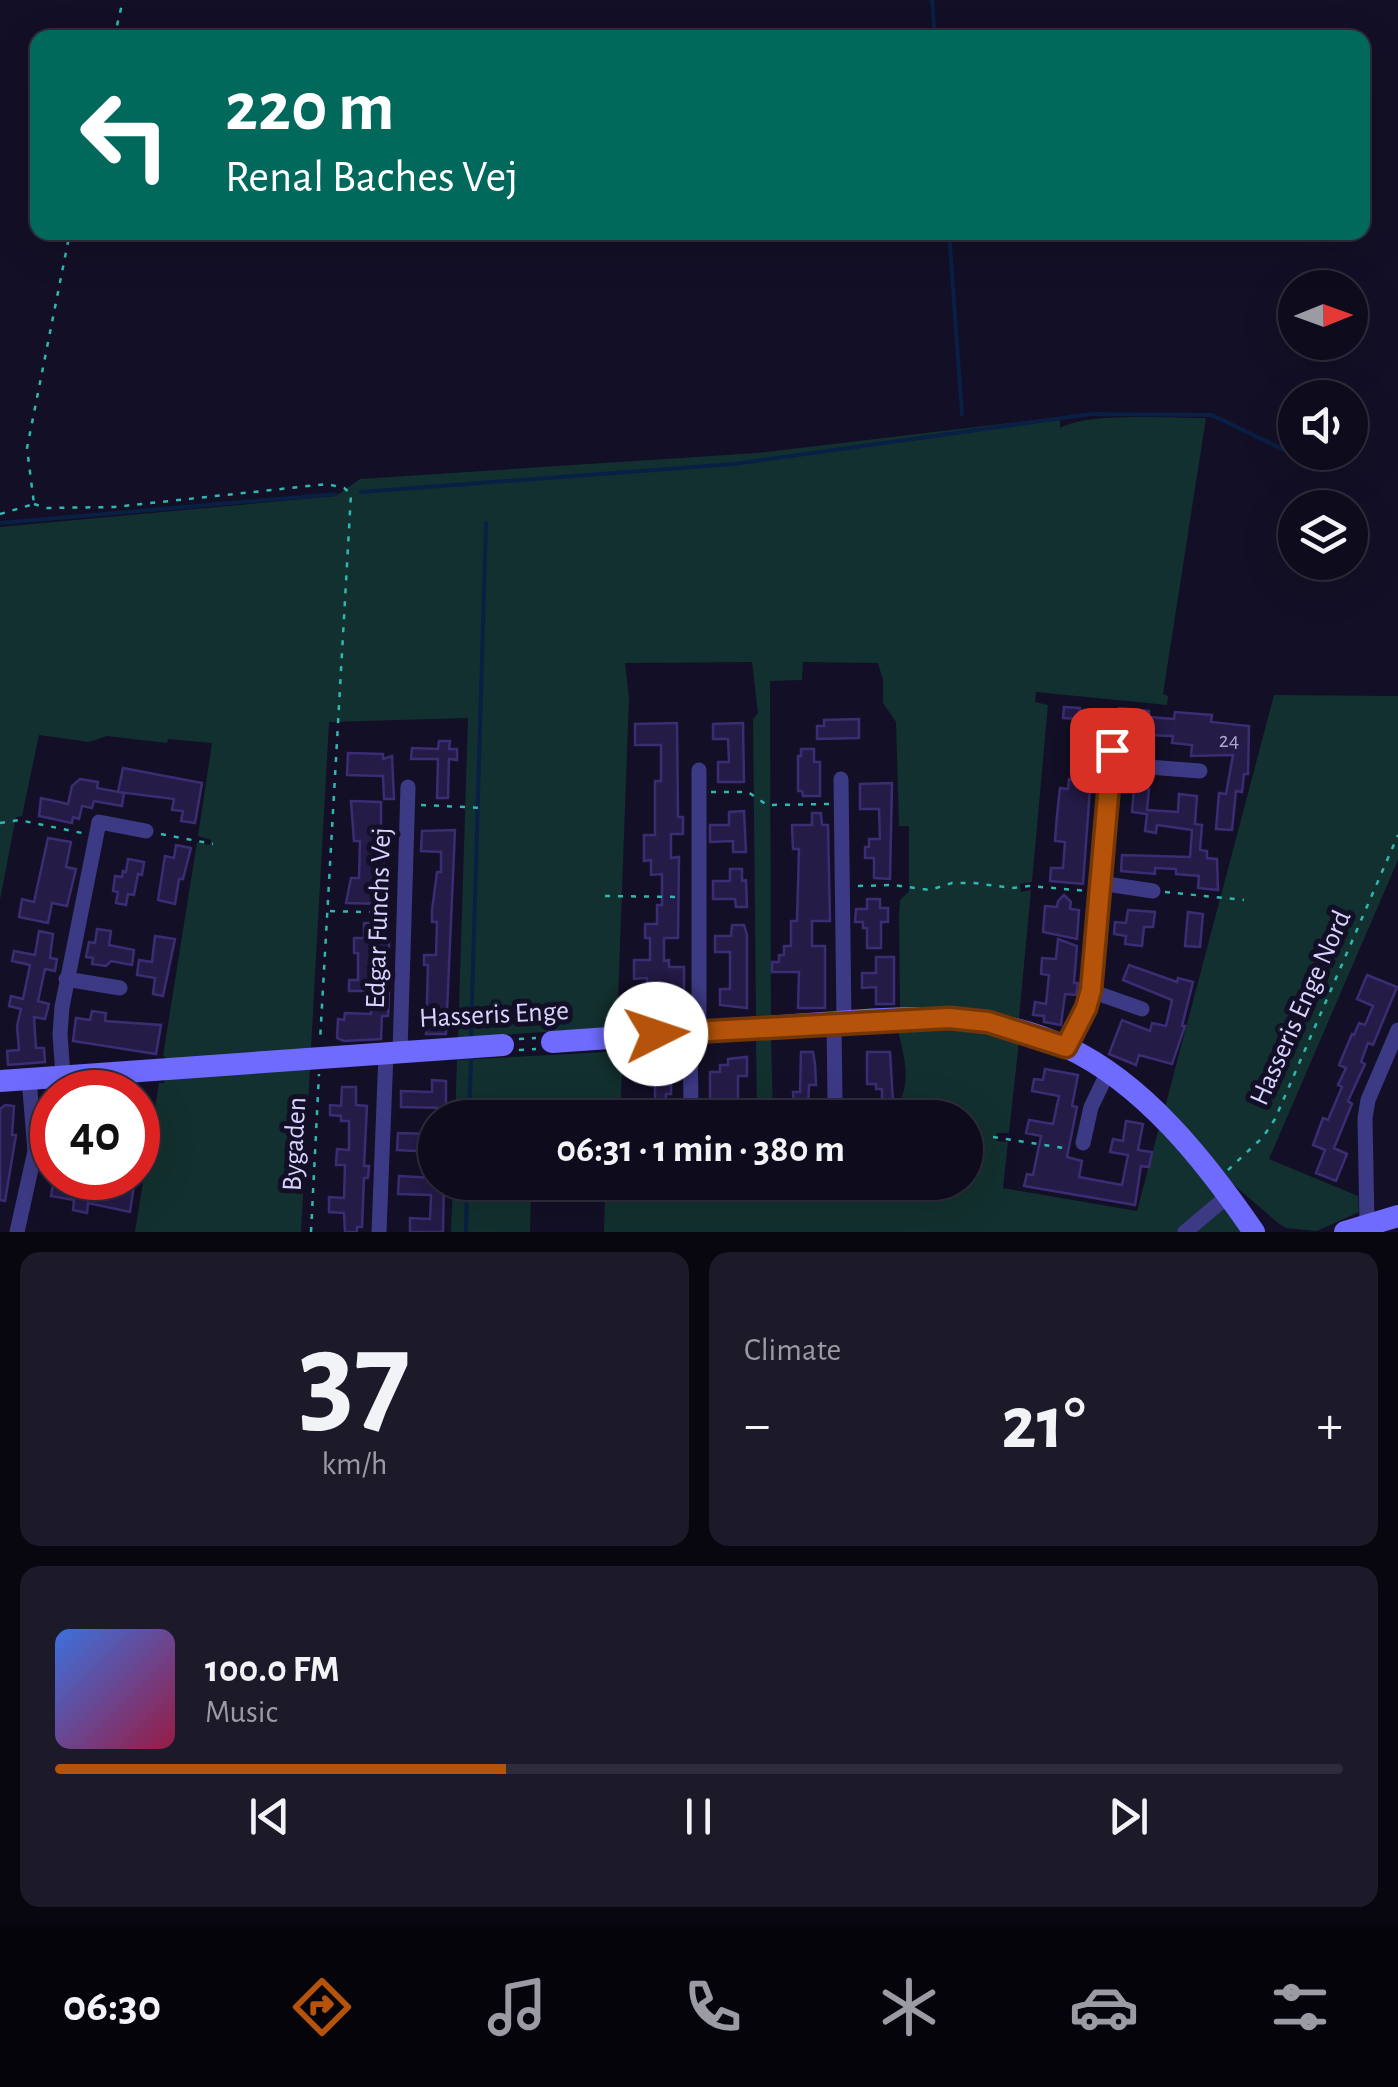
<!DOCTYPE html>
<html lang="en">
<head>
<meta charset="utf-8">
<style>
	:root { --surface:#0e0b1c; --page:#1c1929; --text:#f1f3f6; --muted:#9b9ba3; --line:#2e2b3b; --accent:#b45309 }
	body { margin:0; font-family:"Alegreya Sans",sans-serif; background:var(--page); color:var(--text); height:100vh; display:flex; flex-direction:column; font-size:38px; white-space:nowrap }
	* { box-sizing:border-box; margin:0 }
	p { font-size:32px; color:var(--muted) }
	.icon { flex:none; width:55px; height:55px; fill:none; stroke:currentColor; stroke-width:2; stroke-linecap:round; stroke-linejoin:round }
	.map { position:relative; height:1232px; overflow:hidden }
	.sheet { display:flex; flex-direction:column; gap:20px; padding:20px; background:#08060f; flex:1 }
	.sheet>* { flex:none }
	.guide { position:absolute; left:30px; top:30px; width:1340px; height:210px; border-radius:20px; box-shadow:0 10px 40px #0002,0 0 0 2px var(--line); background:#00695c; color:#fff; overflow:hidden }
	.needle { width:65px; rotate:89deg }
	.controls { position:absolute; left:1278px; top:270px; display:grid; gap:20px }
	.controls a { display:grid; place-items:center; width:90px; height:90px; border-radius:50%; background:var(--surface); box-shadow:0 10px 40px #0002,0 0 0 2px var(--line); font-size:50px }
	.speed { position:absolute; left:30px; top:1070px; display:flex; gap:20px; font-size:50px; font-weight:700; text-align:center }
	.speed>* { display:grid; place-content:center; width:130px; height:130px; border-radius:50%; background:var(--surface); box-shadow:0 10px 40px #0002,0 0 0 2px var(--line); line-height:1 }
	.speed .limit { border:15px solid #d22; background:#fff; color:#111 }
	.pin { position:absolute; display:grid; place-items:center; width:85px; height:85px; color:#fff; margin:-42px; border-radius:20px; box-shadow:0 5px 15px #0006 }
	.me { position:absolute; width:110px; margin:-55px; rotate:86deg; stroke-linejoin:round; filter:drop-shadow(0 0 8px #0008) }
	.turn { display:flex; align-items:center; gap:35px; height:210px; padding:0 30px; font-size:45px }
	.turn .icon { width:130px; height:130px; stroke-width:2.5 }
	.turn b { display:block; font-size:70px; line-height:85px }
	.big { font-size:75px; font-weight:700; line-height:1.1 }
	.sheet .card { flex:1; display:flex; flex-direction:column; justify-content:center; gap:15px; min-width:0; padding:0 35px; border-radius:20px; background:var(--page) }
	.sheet .dial { align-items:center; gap:0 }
	.dial b { font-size:130px; line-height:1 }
	.song { display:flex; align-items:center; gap:30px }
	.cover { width:120px; height:120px; border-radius:15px; background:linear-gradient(135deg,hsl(220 70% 55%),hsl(340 70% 35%)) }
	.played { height:10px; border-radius:5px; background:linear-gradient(90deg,var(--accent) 35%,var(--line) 35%) }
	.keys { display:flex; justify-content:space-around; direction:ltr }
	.heat { display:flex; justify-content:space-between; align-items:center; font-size:55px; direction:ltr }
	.sheet .tiles { flex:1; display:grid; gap:20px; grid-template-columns:1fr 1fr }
	.card:last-child { grid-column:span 2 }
	.trip { position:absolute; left:418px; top:1100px; width:565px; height:100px; border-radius:50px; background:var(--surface); box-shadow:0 10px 40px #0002,0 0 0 2px var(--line); font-weight:700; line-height:100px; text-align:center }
	.dock { display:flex; height:160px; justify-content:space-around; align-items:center; background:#06040b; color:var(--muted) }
	.dock .icon { width:70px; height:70px }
	.dock .selected { color:var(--accent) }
	.dock b { font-size:45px; color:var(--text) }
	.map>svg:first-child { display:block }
</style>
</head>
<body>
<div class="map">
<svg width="1398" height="1232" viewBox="0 0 1398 1232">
	<rect width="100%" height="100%" fill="#130f26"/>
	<path fill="#12302f" d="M 1060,417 L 1060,428 C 1087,412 1171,418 1206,418 L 1163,694 L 1168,696 L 1167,705 L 1036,692 L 1035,702 L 1048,705 L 1032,882 L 1020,884 L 1021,892 L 1031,890 L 1019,1018 L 968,1009 L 900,1008 L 899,914 L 900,900 L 909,891 L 909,826 L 899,826 L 896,722 L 883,703 L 883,680 L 878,663 L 803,662 L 802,680 L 770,681 L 771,1017 L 756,1018 L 753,719 L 758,713 L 752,662 L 625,663 L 629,698 L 617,1027 L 458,1038 L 468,718 L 329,722 L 311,1049 L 168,1059 L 163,1056 L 197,842 L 210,845 L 211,840 L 198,836 L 212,743 L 168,739 L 167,743 L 107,736 L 89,742 L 39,735 L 22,816 L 16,817 L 0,900 L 0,527 L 336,496 L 360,479 L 757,453 Z
		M 1274,695 L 1398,696 L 1398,860 L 1269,1159 L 1358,1196 L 1359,1212 L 1317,1231 L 1286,1228 L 1278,1223 L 1234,1185 L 1165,1107 Z
		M 897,1027 L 966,1029 L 1019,1041 L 1009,1133 L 997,1133 L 996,1141 L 1008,1142 L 1003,1188 L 1137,1211 L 1159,1128 L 1218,1197 L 1242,1232 L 604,1232 L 605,1184 L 531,1187 L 530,1232 L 451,1232 L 453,1183 L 965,1182 L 965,1118 L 907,1117 L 909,1106 L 897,1106 C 913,1082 903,1052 897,1027 Z
		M 771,1037 L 773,1117 L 757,1117 L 756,1038 Z
		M 623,1051 L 620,1117 L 455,1117 L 457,1060 Z
		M 310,1069 L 301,1232 L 135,1232 L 159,1083 L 164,1083 L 165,1079 Z"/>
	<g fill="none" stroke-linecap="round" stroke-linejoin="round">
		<path stroke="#0a1f44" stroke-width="4" d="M 932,0 L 935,38
			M 949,232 L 962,414
			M 361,492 L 734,464 L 1091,414 L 1212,415 L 1324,469
			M 0,523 L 335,494
			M 471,1036 L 486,523
			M 469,1118 L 471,1060
			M 466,1232 L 467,1182"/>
	</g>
	<path fill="#241b47" stroke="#3b2d73" stroke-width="2.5" d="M 1064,707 L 1080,708 L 1080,713 L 1096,715 L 1094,739 L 1076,738 L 1078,719 L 1063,718 Z
		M 1119,708 L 1149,711 L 1149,717 L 1174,719 L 1175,712 L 1212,715 L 1211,722 L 1249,726 L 1248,774 L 1244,774 L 1242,792 L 1236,791 L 1232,830 L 1216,829 L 1219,793 L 1226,794 L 1233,755 L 1191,756 L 1192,745 L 1172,743 L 1173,736 L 1116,734 Z
		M 859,719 L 859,738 L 817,739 L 817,726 L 824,726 L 824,720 Z
		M 677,723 L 678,817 L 683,817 L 683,834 L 671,834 L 671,858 L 679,857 L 678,938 L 664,938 L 664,961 L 669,960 L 669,967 L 684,967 L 684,1018 L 643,1020 L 643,1009 L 648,1009 L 647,978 L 634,979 L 634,960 L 650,960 L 650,938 L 645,938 L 645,924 L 657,924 L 657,905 L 662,905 L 662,874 L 651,875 L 651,860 L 644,861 L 644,835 L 655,835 L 655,781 L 661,781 L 661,745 L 635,745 L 635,724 Z
		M 743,723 L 744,782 L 718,782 L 718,762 L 729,762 L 728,739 L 713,739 L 713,724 Z
		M 439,741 L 450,741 L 449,749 L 457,749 L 457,760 L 449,759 L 448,798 L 437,798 L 438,759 L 411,759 L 412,748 L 438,749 Z
		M 801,749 L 814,749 L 814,762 L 820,762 L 820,796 L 803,796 L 802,791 L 798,791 L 798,756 L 801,756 Z
		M 348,753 L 383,754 L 383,759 L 392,756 L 394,799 L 384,799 L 383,776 L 347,775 Z
		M 1074,760 L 1092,761 L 1083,884 L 1050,881 L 1051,868 L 1063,868 L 1065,842 L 1055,841 L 1057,815 L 1060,788 L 1068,789 L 1069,779 L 1073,780 Z
		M 123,768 L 202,783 L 195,823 L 181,821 L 183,811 L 172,810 L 174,799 L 118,792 Z
		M 80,779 L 98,782 L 97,788 L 124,793 L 122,806 L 94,801 L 92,808 L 82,806 L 79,819 L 73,817 L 72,823 L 39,816 L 41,798 L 68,804 L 72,786 Z
		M 892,783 L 890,879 L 874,878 L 874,858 L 865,858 L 865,847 L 869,847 L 869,839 L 880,839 L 879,809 L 860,809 L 860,784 Z
		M 1134,788 L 1149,789 L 1147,810 L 1178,812 L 1179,794 L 1197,796 L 1195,824 L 1202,825 L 1200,850 L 1207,851 L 1207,858 L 1217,859 L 1218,890 L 1198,888 L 1199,876 L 1176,874 L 1176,869 L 1155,868 L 1155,874 L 1121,871 L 1122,855 L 1190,857 L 1192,830 L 1157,825 L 1156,833 L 1145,831 L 1147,814 L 1132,812 Z
		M 351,801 L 381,802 L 381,833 L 386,833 L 382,890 L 385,890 L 385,904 L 346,903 L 351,878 L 359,878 L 360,841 L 354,841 Z
		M 744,811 L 746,852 L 733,852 L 733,841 L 710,842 L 710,825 L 729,825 L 729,812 Z
		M 812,813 L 821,813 L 822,825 L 828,825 L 830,921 L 812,921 L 812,946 L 825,946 L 825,1008 L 798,1008 L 799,972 L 772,972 L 772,962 L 779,962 L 779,955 L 784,955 L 784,946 L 791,946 L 791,921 L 797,921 L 799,849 L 793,849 L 792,825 L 812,825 Z
		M 455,830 L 446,1034 L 426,1034 L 428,965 L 424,965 L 424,955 L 436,955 L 437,922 L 432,922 L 432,910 L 437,872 L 441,872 L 441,852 L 421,851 L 422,831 Z
		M 48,838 L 71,842 L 66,867 L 76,869 L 67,906 L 52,903 L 48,923 L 19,917 L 22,899 L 34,902 Z
		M 176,845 L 191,848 L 183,879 L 179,879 L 175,904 L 158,900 L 165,856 L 174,858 Z
		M 128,859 L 144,862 L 142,875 L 138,874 L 134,895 L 128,894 L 126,905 L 116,903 L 118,892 L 113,891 L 115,876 L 122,877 L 123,871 L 126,872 Z
		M 730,869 L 742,869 L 742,881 L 746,880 L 747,907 L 736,907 L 735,899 L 713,899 L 713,881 L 730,881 Z
		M 1064,895 L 1071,902 L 1070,909 L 1079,910 L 1077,939 L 1043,932 L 1045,906 L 1057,907 L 1058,901 Z
		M 867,899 L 880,899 L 880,908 L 888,908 L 888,922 L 881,922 L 881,948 L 867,948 L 867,928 L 863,928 L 863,922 L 855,922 L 856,909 L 867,909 Z
		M 1128,910 L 1155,912 L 1153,927 L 1144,927 L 1142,946 L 1125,944 L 1126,936 L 1114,934 L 1115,922 L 1126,923 Z
		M 1188,912 L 1203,914 L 1200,947 L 1185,946 Z
		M 364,923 L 379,923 L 378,938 L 389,938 L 389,954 L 384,954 L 383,993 L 389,993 L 388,1016 L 382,1016 L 381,1039 L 344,1041 L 337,1038 L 338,1019 L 344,1020 L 345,1013 L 371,1014 L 370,991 L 349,991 L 349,980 L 358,980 L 358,953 L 354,953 L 354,938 L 364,938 Z
		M 732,925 L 744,925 L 747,935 L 747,1008 L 720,1005 L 720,989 L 730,989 L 730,952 L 715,952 L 715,936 L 731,936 Z
		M 97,929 L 111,931 L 109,945 L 134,950 L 132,965 L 111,961 L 106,966 L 92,964 L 93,958 L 86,957 L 89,942 L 95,943 Z
		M 39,931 L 53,934 L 50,958 L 57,959 L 55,971 L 45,969 L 38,1001 L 49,1004 L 45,1019 L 34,1017 L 36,1048 L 44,1048 L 45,1062 L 8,1065 L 7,1051 L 19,1050 L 17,1026 L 21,1009 L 9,1006 L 11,996 L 23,999 L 30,965 L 12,961 L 14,951 L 35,955 Z
		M 155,936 L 175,939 L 163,996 L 153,994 L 155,978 L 137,975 L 139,960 L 152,962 Z
		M 1058,939 L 1077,946 L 1074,983 L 1078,983 L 1076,995 L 1065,994 L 1061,1025 L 1044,1022 L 1044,1016 L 1033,1015 L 1035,1002 L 1046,1004 L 1049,975 L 1041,974 L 1042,958 L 1056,959 Z
		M 876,957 L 894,957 L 894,1004 L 876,1004 L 876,987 L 862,988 L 862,973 L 876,973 Z
		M 1129,965 L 1177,982 L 1178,978 L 1193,982 L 1182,1026 L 1185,1026 L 1172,1064 L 1139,1055 L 1136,1065 L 1109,1054 L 1122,1020 L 1150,1031 L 1152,1023 L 1166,1026 L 1172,1000 L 1123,980 Z
		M 1367,975 L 1397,987 L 1373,1045 L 1368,1043 L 1361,1062 L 1365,1064 L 1348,1101 L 1352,1104 L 1334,1148 L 1347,1154 L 1336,1181 L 1316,1173 L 1325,1150 L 1313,1145 L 1323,1118 L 1328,1120 L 1342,1087 L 1338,1085 L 1346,1068 L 1339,1065 L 1352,1034 L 1354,1035 L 1359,1023 L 1365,1025 L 1373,1006 L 1357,999 Z
		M 92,1011 L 106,1013 L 105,1021 L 161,1025 L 156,1054 L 73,1041 L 76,1018 L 90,1020 Z
		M 801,1052 L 813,1052 L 815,1064 L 816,1085 L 809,1085 L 808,1112 L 798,1113 L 798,1105 L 794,1105 L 793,1092 L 800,1092 Z
		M 867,1052 L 890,1052 L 893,1101 L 882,1101 L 882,1089 L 876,1089 L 876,1084 L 867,1084 Z
		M 747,1057 L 747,1076 L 738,1076 L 738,1114 L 720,1111 L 720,1105 L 710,1105 L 710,1072 L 720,1072 L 720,1065 L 728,1065 L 728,1059 Z
		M 655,1058 L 671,1058 L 671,1094 L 666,1094 L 666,1108 L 655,1108 Z
		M 1045,1069 L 1078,1075 L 1072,1106 L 1077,1107 L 1067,1157 L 1082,1161 L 1079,1177 L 1122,1185 L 1128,1155 L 1110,1152 L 1113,1139 L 1123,1141 L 1126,1121 L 1143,1124 L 1138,1150 L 1152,1152 L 1149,1167 L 1141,1166 L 1135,1205 L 1024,1186 L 1027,1174 L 1033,1175 L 1041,1136 L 1026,1133 L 1029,1120 L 1053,1124 L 1059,1096 L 1032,1091 L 1034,1079 L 1043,1080 Z
		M 432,1080 L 446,1081 L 446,1108 L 401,1107 L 401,1091 L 432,1092 Z
		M 342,1087 L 356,1087 L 356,1105 L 367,1106 L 364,1166 L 369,1166 L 368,1178 L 364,1178 L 362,1227 L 357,1227 L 357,1232 L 345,1232 L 344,1213 L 329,1212 L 329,1197 L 344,1198 L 345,1165 L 336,1165 L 337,1149 L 349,1150 L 349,1121 L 341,1121 L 341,1116 L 330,1115 L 330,1105 L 341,1106 Z
		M 5,1105 L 14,1106 L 12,1135 L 16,1135 L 5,1201 L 0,1200 L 0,1109 Z
		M 398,1133 L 435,1134 L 435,1152 L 397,1150 Z
		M 399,1176 L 435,1178 L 435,1182 L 444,1182 L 443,1232 L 410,1232 L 410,1218 L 430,1219 L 431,1195 L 398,1194 Z
		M 54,1178 L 92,1178 L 90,1193 L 117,1197 L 120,1178 L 135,1178 L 130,1212 L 88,1203 L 87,1213 L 73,1210 L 74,1200 L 51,1196 Z"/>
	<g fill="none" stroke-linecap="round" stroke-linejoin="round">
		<path stroke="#2fb8b0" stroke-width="2.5" stroke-dasharray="5 8" stroke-linecap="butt" d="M 114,38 L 123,0
			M 34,504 L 47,508 L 114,507 L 327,484 L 344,488 L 351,494 L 320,1041
			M 0,514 L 34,504 L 27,448 L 70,232
			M 711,792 L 748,792 L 767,805 L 829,804
			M 421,805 L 484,808
			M 0,823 L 19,820 L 82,833
			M 161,834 L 213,844
			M 858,886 L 893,885 L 930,890 L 952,883 L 974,883 L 1012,888 L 1029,886 L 1088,891
			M 1165,892 L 1244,900
			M 605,896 L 683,897
			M 330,911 L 392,913
			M 519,1039 L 536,1038
			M 519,1050 L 536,1049
			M 849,1109 L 903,1109
			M 601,1114 L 681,1112
			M 993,1137 L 1070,1149
			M 1228,1170 L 1263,1137 L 1275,1119 L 1398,835
			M 311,1232 L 319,1074"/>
		<path stroke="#3d3a85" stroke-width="15" d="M 1110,764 L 1200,771
			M 699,770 L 699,1032
			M 841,779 L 844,1022
			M 1100,883 L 1153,891
			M 66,979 L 120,988
			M 1091,991 L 1142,1009
			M 834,1023 L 835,1101
			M 690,1032 L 691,1106
			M 1066,1047 L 1086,1008 L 1091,991 L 1112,749
			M 400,1051 L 408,787
			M 63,1076 L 60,1034 L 62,1007 L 99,822 L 146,831
			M 1083,1143 L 1091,1107 L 1108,1072
			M 1367,1224 L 1365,1118 L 1368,1100 L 1398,1030
			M 17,1232 L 35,1151 L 29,1079
			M 379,1232 L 386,1053
			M 1185,1232 L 1229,1195"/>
		<path stroke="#6f6bff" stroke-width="22" d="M 552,1042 C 628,1037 704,1031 780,1026 C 876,1020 975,1004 1066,1047 C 1144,1083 1206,1162 1254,1232
			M 0,1081 L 503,1045
			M 1345,1232 L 1398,1216"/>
	</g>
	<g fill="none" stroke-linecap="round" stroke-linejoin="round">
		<defs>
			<path id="route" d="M 656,1034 L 949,1018 L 988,1022 L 1066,1047 L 1086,1008 L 1091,990 L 1112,750"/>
		</defs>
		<use href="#route" stroke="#753606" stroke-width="25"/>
		<use href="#route" stroke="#b45309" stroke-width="18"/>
	</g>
	<g text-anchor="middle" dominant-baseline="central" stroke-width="10" stroke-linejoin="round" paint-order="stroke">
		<g font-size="22" fill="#aca6d1">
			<text x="1229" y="740">24</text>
		</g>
		<g font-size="28" fill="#d9d4ff" stroke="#130f26">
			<text transform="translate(379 918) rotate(-88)">Edgar Funchs Vej</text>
			<text transform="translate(1301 1008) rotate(-66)">Hasseris Enge Nord</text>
			<text transform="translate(494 1015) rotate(-3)">Hasseris Enge</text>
			<text transform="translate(295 1144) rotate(-87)">Bygaden</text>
		</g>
	</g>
</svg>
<div class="controls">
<a><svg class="needle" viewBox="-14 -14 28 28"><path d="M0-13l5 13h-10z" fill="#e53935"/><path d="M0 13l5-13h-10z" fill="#9b9ba3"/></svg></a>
<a><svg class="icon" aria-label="sound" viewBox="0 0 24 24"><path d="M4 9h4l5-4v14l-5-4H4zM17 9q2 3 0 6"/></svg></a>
<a><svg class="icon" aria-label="layers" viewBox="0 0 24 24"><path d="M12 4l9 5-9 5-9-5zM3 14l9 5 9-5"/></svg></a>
</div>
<div class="speed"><div class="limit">40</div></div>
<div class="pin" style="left:1112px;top:750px;background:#d93025"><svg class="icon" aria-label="arrive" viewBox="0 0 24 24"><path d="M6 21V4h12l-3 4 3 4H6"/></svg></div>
<svg class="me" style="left:656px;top:1034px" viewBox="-20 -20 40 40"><circle r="19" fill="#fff"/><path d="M0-13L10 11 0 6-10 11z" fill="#b45309"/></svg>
<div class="trip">06:31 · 1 min · 380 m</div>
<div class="guide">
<div class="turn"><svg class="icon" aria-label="left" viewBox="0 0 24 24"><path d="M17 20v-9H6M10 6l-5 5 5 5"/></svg><div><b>220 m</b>Renal Baches Vej</div></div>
</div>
</div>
<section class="sheet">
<div class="tiles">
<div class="card dial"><b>37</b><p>km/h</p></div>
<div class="card"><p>Climate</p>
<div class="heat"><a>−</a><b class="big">21°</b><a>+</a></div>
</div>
<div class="card">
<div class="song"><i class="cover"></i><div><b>100.0 FM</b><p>Music</p></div></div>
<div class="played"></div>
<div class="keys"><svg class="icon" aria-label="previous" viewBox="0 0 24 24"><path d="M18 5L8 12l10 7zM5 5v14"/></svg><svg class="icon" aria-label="pause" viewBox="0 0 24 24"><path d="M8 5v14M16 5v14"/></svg><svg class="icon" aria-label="next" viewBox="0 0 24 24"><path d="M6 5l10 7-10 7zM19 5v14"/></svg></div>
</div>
</div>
</section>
<nav class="dock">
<b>06:30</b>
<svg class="icon selected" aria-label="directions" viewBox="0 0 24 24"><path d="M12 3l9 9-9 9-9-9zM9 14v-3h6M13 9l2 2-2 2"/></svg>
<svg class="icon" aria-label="music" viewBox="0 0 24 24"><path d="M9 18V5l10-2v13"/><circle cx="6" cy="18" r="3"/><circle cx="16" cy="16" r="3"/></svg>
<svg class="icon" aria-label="phone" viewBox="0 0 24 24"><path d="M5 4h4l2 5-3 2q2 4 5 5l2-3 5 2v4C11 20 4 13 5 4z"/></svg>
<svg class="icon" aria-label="climate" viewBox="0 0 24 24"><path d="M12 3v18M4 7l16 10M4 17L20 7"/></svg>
<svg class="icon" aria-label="car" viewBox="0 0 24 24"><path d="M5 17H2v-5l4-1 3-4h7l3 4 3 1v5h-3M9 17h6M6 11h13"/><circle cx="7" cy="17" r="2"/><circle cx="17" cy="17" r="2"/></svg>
<svg class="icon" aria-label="filters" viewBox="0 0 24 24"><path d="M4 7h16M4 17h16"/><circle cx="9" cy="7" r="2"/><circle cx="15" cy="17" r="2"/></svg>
</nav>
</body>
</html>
